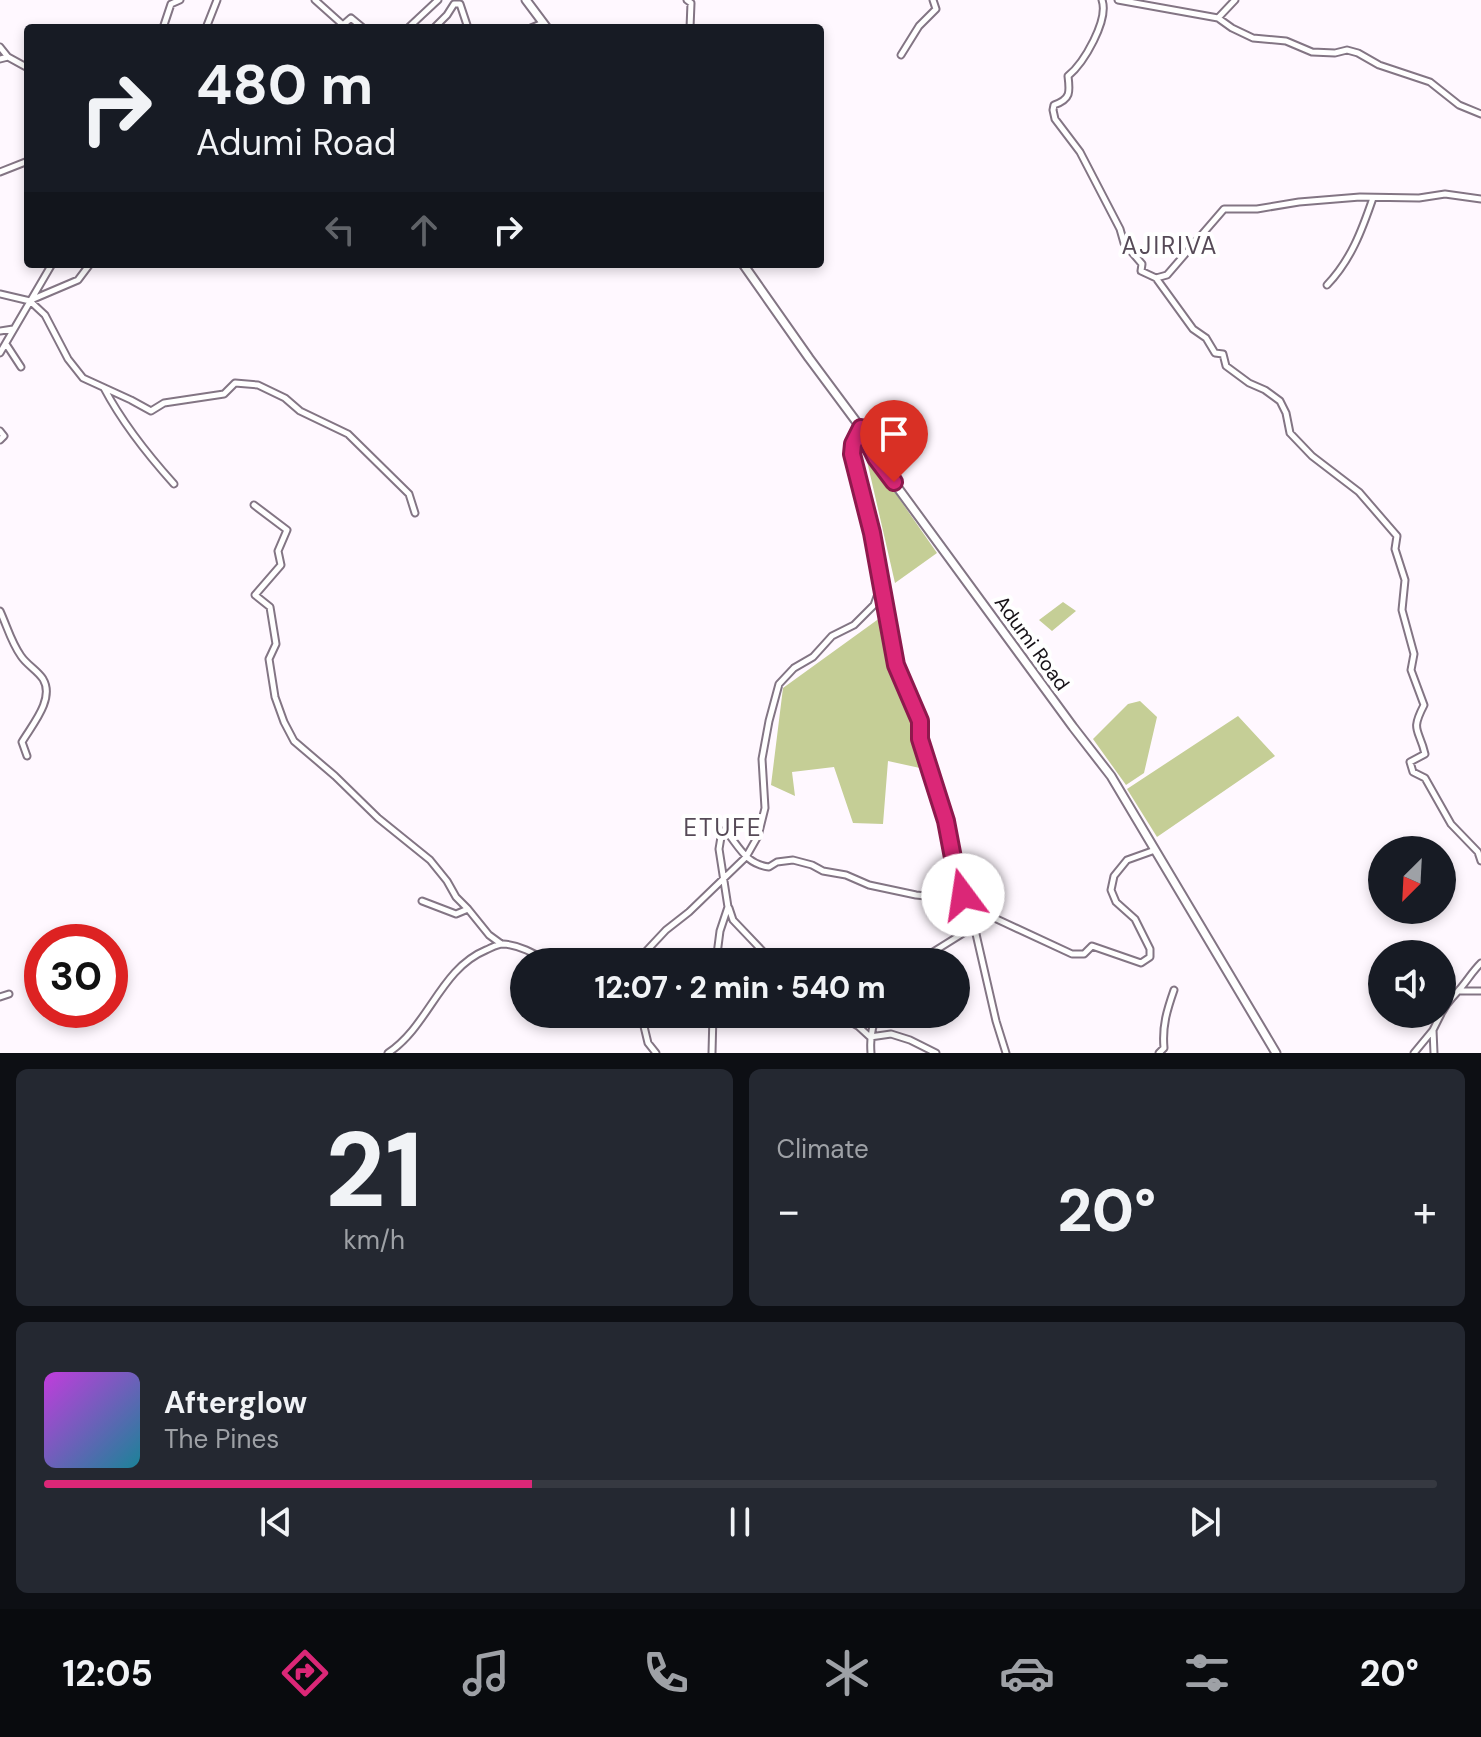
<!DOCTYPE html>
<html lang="en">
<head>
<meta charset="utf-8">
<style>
	:root { --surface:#171b24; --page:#242831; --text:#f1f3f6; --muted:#9ea1a6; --line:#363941; --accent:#db2777 }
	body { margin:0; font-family:"DM Sans",sans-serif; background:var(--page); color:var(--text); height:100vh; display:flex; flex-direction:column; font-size:30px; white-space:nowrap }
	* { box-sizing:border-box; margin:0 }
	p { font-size:26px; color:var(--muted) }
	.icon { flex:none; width:44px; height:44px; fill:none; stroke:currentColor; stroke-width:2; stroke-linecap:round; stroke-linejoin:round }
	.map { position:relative; height:1053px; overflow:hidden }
	.drawer { display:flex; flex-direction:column; gap:16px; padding:16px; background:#0d0f14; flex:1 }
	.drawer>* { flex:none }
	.guide { position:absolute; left:24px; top:24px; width:800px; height:244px; border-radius:8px; box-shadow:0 4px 12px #0003; background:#171b24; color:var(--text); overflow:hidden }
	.needle { width:52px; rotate:204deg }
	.buttons { position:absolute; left:1368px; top:836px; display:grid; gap:16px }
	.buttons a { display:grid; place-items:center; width:88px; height:88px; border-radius:50%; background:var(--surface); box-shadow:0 4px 12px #0003; font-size:40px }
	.speed { position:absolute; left:24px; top:924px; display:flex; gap:16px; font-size:40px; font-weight:700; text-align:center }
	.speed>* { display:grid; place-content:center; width:104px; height:104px; border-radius:50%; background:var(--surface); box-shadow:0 4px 12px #0003; line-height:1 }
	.speed .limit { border:12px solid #d22; background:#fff; color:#111 }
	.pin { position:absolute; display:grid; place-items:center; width:68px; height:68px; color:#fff; margin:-82px -34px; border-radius:50% 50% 50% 0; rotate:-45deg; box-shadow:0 0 8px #0007 }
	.pin .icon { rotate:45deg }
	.me { position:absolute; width:88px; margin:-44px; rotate:346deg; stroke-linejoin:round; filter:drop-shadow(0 0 6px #0008) }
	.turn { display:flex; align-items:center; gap:28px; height:168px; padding:0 40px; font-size:36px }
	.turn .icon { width:104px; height:104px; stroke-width:2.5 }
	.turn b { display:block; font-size:56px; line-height:68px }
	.lanes { display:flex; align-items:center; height:76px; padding:0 40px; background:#0003; justify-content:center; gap:40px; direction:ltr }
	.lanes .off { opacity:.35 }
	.big { font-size:60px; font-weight:800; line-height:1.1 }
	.drawer .widget { flex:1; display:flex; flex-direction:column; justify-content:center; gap:12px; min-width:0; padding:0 28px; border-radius:12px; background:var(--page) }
	.drawer .dial { align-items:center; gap:0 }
	.dial b { font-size:104px; line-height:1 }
	.song { display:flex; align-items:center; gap:24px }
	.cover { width:96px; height:96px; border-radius:12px; background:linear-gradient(135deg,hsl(290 70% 55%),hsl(190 70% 35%)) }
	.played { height:8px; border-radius:4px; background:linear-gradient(90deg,var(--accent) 35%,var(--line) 35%) }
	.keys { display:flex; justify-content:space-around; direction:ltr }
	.heat { display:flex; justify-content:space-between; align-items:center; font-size:44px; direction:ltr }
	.drawer .tiles { flex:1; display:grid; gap:16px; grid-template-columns:1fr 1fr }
	.widget:last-child { grid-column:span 2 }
	.trip { position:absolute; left:510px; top:948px; width:460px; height:80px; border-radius:40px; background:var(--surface); box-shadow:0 4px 12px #0003; font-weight:800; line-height:80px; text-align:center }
	.tab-bar { display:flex; height:128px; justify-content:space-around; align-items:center; background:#090b0e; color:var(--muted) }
	.tab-bar .icon { width:56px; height:56px }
	.tab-bar .current { color:var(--accent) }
	.tab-bar b { font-size:36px; color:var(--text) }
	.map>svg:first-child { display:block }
</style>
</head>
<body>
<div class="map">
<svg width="1481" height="1053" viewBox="0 0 1481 1053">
	<rect width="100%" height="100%" fill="#fff8ff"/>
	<path fill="#c5ce96" d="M 864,448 L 937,553 L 895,583 Z
		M 1063,602 L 1076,611 L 1052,631 L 1039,620 Z
		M 884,615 L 929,770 L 888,761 L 883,824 L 853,823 L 834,767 L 792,772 L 795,796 L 771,785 L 783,688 Z
		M 1140,701 L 1157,717 L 1144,773 L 1126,785 L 1093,739 L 1128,704 Z
		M 1238,716 L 1275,756 L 1157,837 L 1127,789 Z"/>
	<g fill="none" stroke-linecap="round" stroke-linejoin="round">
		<defs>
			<path id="street" d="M 315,0 L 343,25 L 351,18 L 363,28
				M 687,0 L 691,3 L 690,28
				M 1102,0 C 1109,20 1084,63 1068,76 C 1070,92 1071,99 1054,105 L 1053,110 L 1055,119 L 1080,152 L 1120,229 L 1124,243 L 1142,264 L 1141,271 L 1156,278 L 1193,329 L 1206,338 L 1215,353 L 1223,354 L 1226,366 L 1249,383 L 1265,390 L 1280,401 L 1286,413 L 1290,433 L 1312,456 L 1359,492 L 1397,536 L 1395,549 L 1405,580 L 1402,610 L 1414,654 L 1411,670 L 1424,705 C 1410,732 1419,728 1425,754 L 1410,762 L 1413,772 L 1425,778 L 1451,824 L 1478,852 L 1481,861
				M 1118,0 L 1218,18 L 1232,28 L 1253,38 L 1286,41 L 1312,52 L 1335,53 L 1347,50 L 1358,53 L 1379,65 L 1430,82 L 1459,105 L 1481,114
				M 1218,18 L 1235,0
				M 163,28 L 171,4 L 180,0
				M 206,28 L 217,0
				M 408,28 L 438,0
				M 434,28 L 447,15 L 454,4 L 460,4 L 468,28
				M 531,28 L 543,23
				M 0,47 L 8,57 L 28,68
				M 901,55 L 919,26 L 936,9 L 933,0
				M 0,59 L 8,57
				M 0,172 L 28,161
				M 1156,278 L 1167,275 L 1224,209 L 1257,209 L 1299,202 L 1360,197 L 1419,198 L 1445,194 L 1481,199
				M 1327,285 C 1351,260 1362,230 1373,198
				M 0,294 L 30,301 L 45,315 L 68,359 L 83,378 L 131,400 L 151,411 L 164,403 L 224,394 L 235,383 L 258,385 L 285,398 L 300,411 L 348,434 L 409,494 L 415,513
				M 31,300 L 78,280 L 90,264
				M 0,331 L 13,329
				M 6,344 L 21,367
				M 0,353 L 52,264
				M 104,388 C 123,424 147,454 174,484
				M 861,428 L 853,444 L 852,454 L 872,533 L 896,665 L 920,721 L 920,739 L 946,821 L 957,879 L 976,934 L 996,1021 L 1006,1053
				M 0,431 L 4,436 L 0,440
				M 254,505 L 287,530 L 278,551 L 281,565 L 255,595 L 270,607 L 276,644 L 269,659 L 275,697 L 284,722 L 294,741 L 335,776 L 378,818 L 430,860 L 447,881 L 456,897 L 468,909
				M 0,611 C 7,626 11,642 21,656 C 27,665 37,670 43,679 C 55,699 32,725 22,742 L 27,756
				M 422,901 L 456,914 L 468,909 L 489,935 L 500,943
				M 729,908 L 733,920 L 773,962
				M 636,962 L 666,930 L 689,912 L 746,857 L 758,836 L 765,808 L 762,759 L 769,721 L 779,684 L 794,668 L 813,657 L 832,636 L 854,625 L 874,605 L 878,594 L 879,583
				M 716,962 L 720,931 L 728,907 L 719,849 L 722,831 L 726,831 C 740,848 746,864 769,867 L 777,862 L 793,860 L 812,865 L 823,871 L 846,875 L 869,885 L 916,895 L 945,898 L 963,895 L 988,915 L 1072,954 L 1084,954 L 1092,946 L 1141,963 L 1150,957 L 1150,949 L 1135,919 L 1116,902 L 1111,890 L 1114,876 L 1127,860 L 1155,850
				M 917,962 L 973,927
				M 1459,991 L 1481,991
				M 0,997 L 9,994
				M 1442,1012 C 1449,999 1451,1000 1459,990 C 1467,981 1472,972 1481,963
				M 641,1014 L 648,1043 L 656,1053
				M 836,1014 L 858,1026 L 870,1037 L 891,1034 L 910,1040 L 936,1053
				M 1433,1030 L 1434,1053
				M 388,1053 C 429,1026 440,969 486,950 C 491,948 497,944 503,944 C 520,945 535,954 549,962
				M 712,1053 L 713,1014
				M 871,1053 C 870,1040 871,1025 879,1014
				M 1159,1053 L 1164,1048 C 1162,1026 1167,1010 1174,990
				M 1414,1053 L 1433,1030 L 1441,1014"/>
			<path id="secondary" d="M 526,0 L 547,28
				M 743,264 L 809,358 L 861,428 L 876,458 L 1073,727 L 1111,776 L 1276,1053"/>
		</defs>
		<use href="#street" stroke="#837584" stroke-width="9"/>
		<use href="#secondary" stroke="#837584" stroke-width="11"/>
		<use href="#street" stroke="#fff" stroke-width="5"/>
		<use href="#secondary" stroke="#fff" stroke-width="7"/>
	</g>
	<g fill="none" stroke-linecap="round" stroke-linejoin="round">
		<defs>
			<path id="route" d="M 894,482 L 876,458 L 861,428 L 853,444 L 852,454 L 872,533 L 896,665 L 920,721 L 920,739 L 946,821 L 957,879 L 963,895"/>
		</defs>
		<use href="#route" stroke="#8e194d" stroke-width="20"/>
		<use href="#route" stroke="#db2777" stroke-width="14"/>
	</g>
	<g text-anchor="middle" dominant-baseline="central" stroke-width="8" stroke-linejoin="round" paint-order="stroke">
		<g font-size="20" fill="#171218" stroke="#fff">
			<text transform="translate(1032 643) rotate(54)">Adumi Road</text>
		</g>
		<g font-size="24" letter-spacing="2" fill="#564a57" stroke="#fff">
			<text x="1170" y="245">AJIRIVA</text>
			<text x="723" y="827">ETUFE</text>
		</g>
	</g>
</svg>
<div class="buttons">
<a><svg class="needle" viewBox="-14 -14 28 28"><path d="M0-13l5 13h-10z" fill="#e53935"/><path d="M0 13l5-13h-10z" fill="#9ea1a6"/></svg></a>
<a><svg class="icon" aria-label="sound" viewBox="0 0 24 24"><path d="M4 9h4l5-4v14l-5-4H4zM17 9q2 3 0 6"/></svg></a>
</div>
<div class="speed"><div class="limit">30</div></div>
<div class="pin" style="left:894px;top:482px;background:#d93025"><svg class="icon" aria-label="arrive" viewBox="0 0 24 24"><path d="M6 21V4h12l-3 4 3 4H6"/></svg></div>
<svg class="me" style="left:963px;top:895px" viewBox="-20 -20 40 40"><circle r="19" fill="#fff"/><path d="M0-13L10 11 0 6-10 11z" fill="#db2777"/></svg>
<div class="trip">12:07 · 2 min · 540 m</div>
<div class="guide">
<div class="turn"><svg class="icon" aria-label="right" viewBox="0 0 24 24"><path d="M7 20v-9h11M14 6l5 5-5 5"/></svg><div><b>480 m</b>Adumi Road</div></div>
<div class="lanes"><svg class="icon off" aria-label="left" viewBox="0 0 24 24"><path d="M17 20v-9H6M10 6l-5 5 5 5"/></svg><svg class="icon off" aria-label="ahead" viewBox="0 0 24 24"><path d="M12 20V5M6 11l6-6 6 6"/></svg><svg class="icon" aria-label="right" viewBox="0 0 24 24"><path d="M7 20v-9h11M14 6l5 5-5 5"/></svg></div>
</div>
</div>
<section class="drawer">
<div class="tiles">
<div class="widget dial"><b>21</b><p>km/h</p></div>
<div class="widget"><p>Climate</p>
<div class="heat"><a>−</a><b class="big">20°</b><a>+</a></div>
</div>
<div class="widget">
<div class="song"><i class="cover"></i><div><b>Afterglow</b><p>The Pines</p></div></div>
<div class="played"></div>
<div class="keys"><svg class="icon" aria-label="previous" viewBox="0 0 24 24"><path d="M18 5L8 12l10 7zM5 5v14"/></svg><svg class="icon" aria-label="pause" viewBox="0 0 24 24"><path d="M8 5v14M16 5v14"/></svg><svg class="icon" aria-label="next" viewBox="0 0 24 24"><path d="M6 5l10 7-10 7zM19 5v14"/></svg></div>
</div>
</div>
</section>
<nav class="tab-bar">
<b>12:05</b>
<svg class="icon current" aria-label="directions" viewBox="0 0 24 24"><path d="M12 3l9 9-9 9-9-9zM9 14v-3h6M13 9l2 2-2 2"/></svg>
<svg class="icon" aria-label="music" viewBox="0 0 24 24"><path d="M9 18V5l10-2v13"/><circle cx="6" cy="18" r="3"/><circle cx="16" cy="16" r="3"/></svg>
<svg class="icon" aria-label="phone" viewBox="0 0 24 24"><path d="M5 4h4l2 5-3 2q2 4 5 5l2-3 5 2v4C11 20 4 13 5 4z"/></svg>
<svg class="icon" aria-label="climate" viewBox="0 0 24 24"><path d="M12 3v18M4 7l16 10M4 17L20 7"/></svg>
<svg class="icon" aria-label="car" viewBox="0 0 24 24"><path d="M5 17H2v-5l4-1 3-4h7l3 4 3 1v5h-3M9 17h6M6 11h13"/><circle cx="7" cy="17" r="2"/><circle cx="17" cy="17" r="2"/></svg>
<svg class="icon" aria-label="filters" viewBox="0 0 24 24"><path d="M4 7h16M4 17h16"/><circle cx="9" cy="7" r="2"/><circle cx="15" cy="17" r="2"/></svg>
<b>20°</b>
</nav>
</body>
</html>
